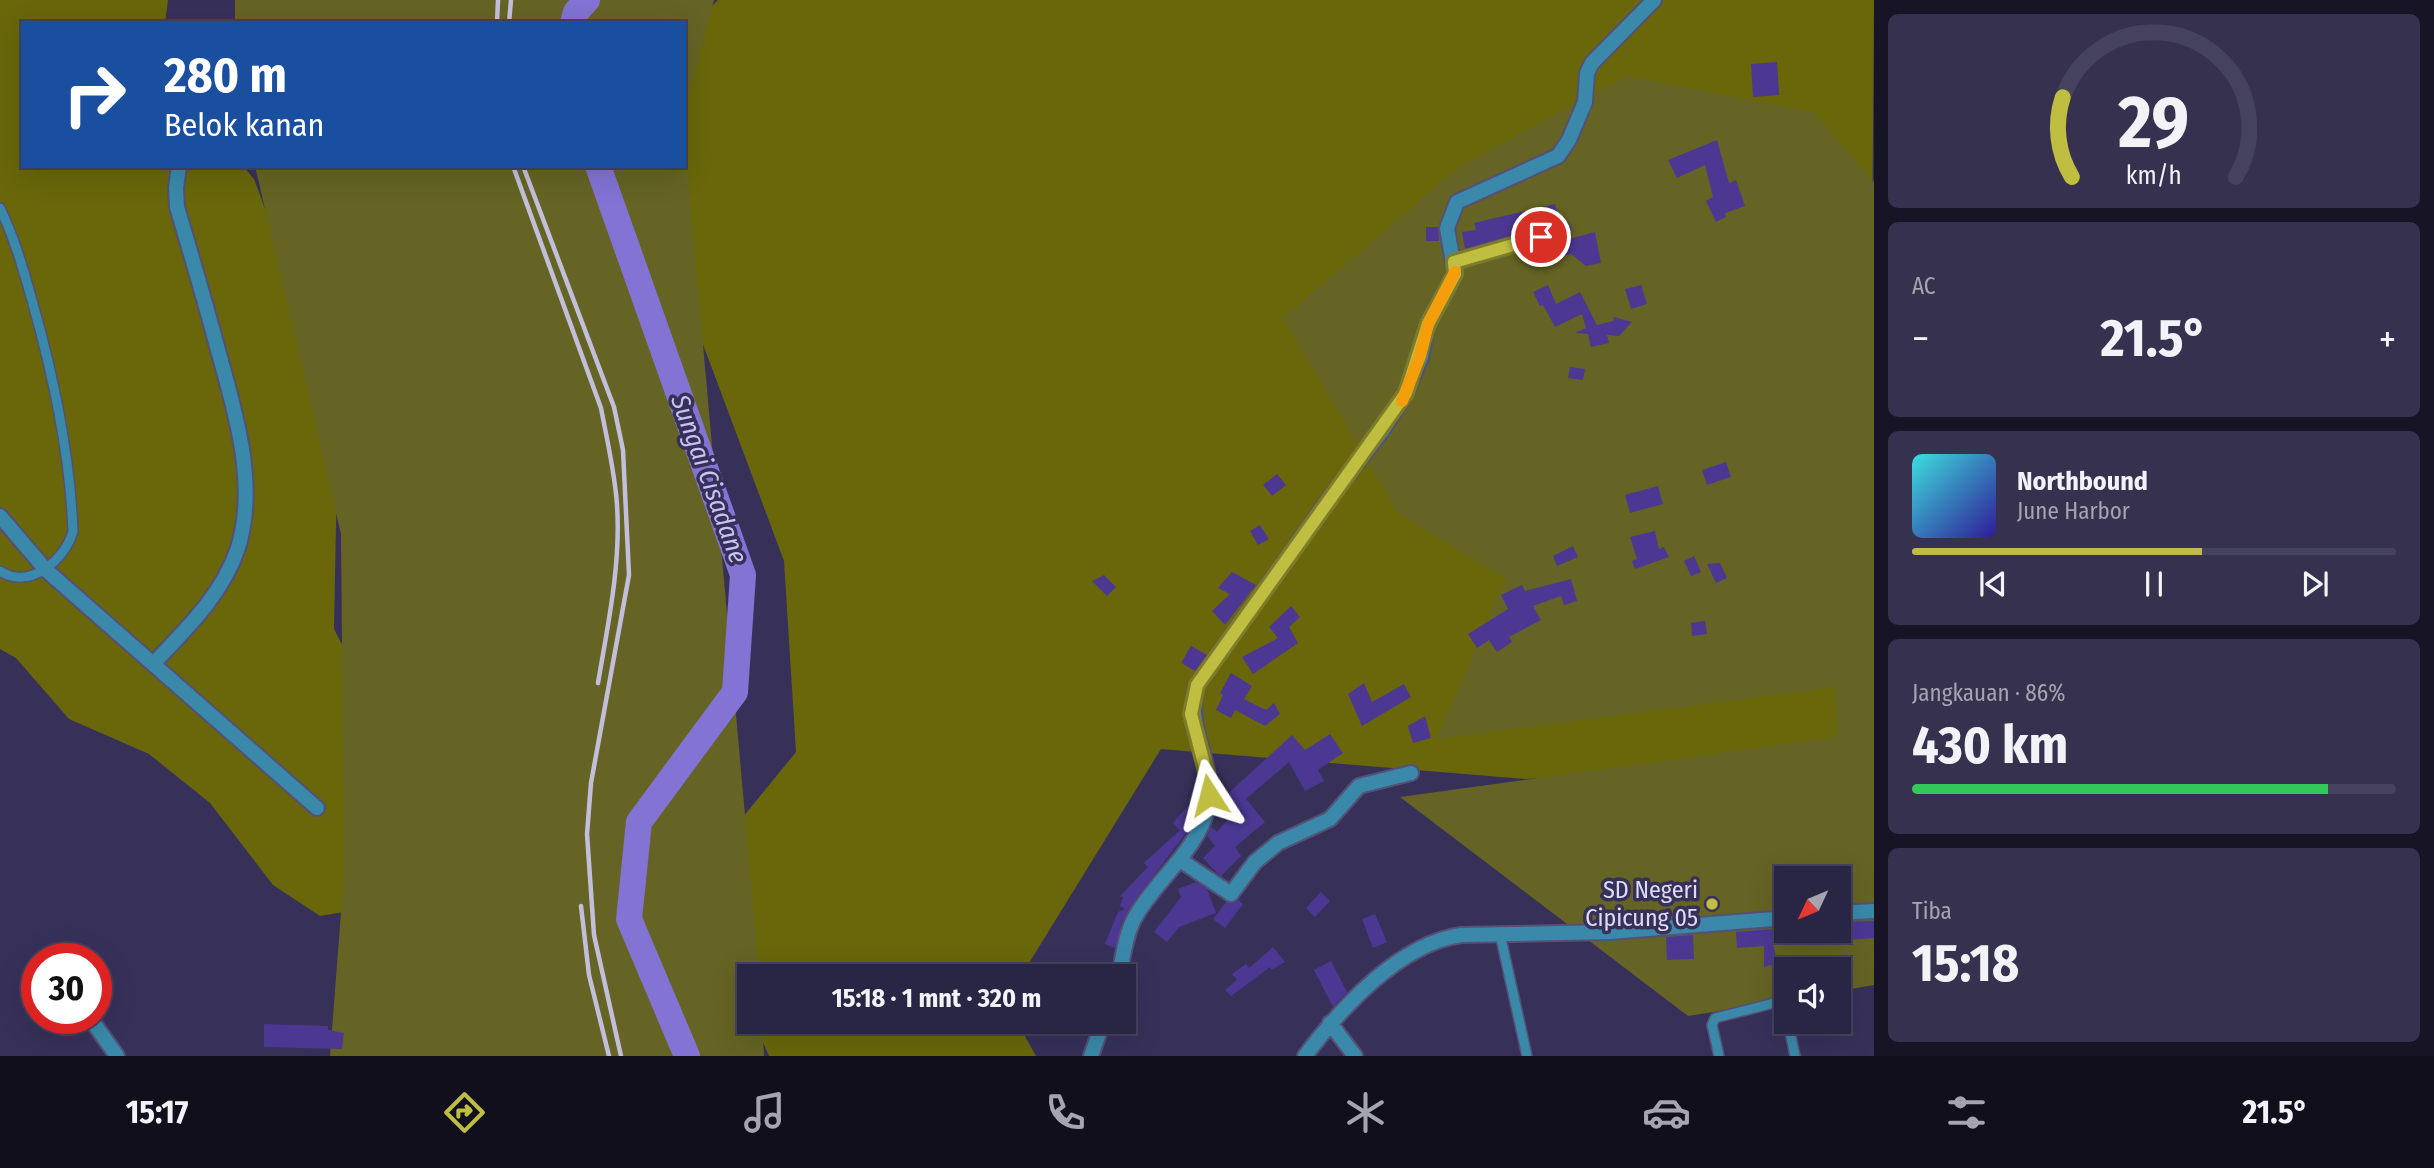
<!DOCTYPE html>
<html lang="id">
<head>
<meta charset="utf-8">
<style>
	:root { --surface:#292544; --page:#35314f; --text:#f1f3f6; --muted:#a5a5b2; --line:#45425d; --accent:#c0be41 }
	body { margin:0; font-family:"Fira Sans Condensed",sans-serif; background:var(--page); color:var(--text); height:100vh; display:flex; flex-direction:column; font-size:26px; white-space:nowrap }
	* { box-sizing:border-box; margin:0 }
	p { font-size:23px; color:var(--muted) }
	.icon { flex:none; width:38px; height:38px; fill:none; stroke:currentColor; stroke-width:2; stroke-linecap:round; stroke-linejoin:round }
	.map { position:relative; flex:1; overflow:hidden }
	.drawer { display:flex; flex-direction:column; gap:14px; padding:14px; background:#171425; width:560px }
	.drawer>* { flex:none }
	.banner { position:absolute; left:21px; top:21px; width:665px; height:147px; border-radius:0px; box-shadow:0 7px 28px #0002,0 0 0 2px var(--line); background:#1a4fa0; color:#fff; overflow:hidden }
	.needle { width:46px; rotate:226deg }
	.buttons { position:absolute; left:1774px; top:866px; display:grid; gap:14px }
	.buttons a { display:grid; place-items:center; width:77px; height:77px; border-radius:0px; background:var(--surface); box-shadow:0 7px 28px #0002,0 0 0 2px var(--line); font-size:35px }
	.speed { position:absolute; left:21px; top:943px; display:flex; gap:14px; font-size:35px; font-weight:700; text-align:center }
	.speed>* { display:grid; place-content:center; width:91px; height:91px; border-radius:50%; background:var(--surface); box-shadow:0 7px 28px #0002,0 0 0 2px var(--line); line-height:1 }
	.speed .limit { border:10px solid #d22; background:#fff; color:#111 }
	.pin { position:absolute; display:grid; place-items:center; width:60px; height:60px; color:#fff; margin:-30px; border:4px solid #fff; border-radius:50%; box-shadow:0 2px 7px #0007 }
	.me { position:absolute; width:77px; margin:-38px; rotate:351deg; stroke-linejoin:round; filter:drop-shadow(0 0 5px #0008) }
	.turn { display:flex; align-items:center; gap:24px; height:147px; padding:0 28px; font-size:32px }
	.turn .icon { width:91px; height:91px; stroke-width:2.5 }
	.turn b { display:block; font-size:49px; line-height:60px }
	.big { font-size:52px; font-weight:700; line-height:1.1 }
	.drawer .tile { flex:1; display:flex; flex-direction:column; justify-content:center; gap:10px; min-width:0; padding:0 24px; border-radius:10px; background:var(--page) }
	.drawer .dial { align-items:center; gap:0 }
	.dial svg { height:182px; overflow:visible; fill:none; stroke:var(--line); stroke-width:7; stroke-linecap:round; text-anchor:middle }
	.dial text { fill:var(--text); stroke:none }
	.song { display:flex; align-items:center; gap:21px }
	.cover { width:84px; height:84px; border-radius:10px; background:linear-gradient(135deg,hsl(180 70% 55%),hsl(250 70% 35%)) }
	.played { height:7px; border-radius:4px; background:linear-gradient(90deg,var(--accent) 60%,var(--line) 60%) }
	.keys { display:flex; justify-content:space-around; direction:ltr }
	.heat { display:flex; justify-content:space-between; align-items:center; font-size:38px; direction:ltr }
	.charge { height:10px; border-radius:5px; background:linear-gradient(90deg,#34c759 86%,var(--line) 0) }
	.trip { position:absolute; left:737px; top:964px; width:399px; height:70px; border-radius:0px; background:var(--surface); box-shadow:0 7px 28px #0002,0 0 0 2px var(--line); font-weight:700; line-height:70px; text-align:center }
	.menu { display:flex; height:112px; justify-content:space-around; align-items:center; background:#100f1b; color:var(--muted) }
	.menu .icon { width:49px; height:49px }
	.menu .selected { color:var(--accent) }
	.menu b { font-size:32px; color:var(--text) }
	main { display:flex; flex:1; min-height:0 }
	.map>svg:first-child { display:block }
</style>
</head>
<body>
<main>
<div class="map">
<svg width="1874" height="1056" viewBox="0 0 1874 1056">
	<rect width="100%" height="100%" fill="#37315a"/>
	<path fill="#69670a" d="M 0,0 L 168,0 L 165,23 L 23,23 L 23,166 L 243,166 L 254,179 L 326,372 L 337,471 L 334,629 L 376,711 L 356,910 L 320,916 L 273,885 L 210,803 L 149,754 L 69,719 L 16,658 L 0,649 Z
		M 718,0 L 1874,0 L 1869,660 L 1874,765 L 1525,779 L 1161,749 L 1021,976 L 749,976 L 694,877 L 796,752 L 784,561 L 664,240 L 684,166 L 684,35 Z
		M 754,1022 L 1017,1022 L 1036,1056 L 769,1056 Z"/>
	<path fill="#656424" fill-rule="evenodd" d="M 235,0 L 714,0 L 684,115 L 684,23 L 235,23 Z
		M 1626,76 L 1813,112 L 1874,182 L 1874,985 L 1839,991 L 1839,970 L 1787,970 L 1787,1000 L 1688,1016 L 1400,797 L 1837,737 L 1835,687 L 1436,739 L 1506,579 L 1398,513 L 1283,318 L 1459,167 ZM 1787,878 L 1839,878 L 1839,931 L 1787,931 Z
		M 684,132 L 759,972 L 759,976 L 749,976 L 749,1022 L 762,1022 L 764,1056 L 330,1056 L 344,873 L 341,534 L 255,166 L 684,166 Z"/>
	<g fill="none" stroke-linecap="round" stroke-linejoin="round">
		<path stroke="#8273d4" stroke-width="26" d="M 573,23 L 576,12 L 587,0
			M 598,166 L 743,575 L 735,692 L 639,822 L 629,919 L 687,1056"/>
	</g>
	<path fill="#4c3893" d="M 1777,62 L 1779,95 L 1753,97 L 1751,64 Z
		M 1717,140 L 1729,183 L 1736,180 L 1745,206 L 1725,213 L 1726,217 L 1716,222 L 1706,201 L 1713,197 L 1705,165 L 1677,178 L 1668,160 Z
		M 1555,204 L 1560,221 L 1465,249 L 1462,232 L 1476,230 L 1474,223 Z
		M 1426,227 L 1438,227 L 1439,241 L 1426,241 Z
		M 1595,232 L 1601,263 L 1586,266 L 1571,254 L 1543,260 L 1540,247 Z
		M 1548,285 L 1556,304 L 1580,292 L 1597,325 L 1613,321 L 1614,317 L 1632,322 L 1619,336 L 1607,335 L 1609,343 L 1591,347 L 1588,334 L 1575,333 L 1586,328 L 1582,314 L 1555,327 L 1543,305 L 1540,306 L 1533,292 Z
		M 1641,285 L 1647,304 L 1631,309 L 1625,289 Z
		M 1570,367 L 1585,369 L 1583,380 L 1568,378 Z
		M 1726,462 L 1731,477 L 1707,485 L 1702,470 Z
		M 1277,474 L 1286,485 L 1272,496 L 1263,485 Z
		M 1658,486 L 1663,504 L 1630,513 L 1625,495 Z
		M 1260,525 L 1269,539 L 1258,545 L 1250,531 Z
		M 1655,531 L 1659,549 L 1664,547 L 1669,557 L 1635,569 L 1632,561 L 1637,559 L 1630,537 Z
		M 1573,546 L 1578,557 L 1557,566 L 1553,556 Z
		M 1694,556 L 1701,572 L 1691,576 L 1684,561 Z
		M 1720,563 L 1727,578 L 1716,583 L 1707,564 Z
		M 1232,572 L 1256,585 L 1225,625 L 1212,611 L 1230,594 L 1218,588 Z
		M 1104,575 L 1116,587 L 1107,596 L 1092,581 Z
		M 1571,579 L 1577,601 L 1564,605 L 1561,596 L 1533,606 L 1541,620 L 1509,637 L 1512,642 L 1497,652 L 1489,640 L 1477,648 L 1468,634 L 1508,609 L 1501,595 L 1522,585 L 1525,591 Z
		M 1291,606 L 1300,617 L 1289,627 L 1298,643 L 1253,674 L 1242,657 L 1278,638 L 1269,627 Z
		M 1705,621 L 1707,634 L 1692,636 L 1691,623 Z
		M 1191,646 L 1207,655 L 1195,671 L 1181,663 Z
		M 1231,673 L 1252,686 L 1244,699 L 1266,710 L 1274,703 L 1280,714 L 1265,726 L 1235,710 L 1231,718 L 1216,710 L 1223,695 L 1220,693 Z
		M 1364,683 L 1372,702 L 1404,684 L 1411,697 L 1362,726 L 1348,694 Z
		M 1425,716 L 1431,738 L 1413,743 L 1408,726 Z
		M 1330,734 L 1343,753 L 1318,770 L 1324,781 L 1305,791 L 1289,762 L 1246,799 L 1265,822 L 1235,847 L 1241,856 L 1221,876 L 1218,874 L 1203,858 L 1215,846 L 1207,836 L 1211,827 L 1217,832 L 1233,813 L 1221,800 L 1292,735 L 1305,750 Z
		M 1188,806 L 1196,813 L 1186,833 L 1135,900 L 1122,922 L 1115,948 L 1105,944 L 1118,912 L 1125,909 L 1120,906 L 1123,898 L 1120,896 L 1148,867 L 1144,863 L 1180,830 L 1173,823 Z
		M 1196,882 L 1207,889 L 1216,913 L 1179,927 L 1167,942 L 1154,932 L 1181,897 L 1178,889 Z
		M 1321,892 L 1330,901 L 1315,917 L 1306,908 Z
		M 1238,900 L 1243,904 L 1225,928 L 1213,919 L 1226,902 Z
		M 1375,914 L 1387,942 L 1373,948 L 1362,919 Z
		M 1874,921 L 1874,938 L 1849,940 L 1847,922 Z
		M 1787,928 L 1787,931 L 1796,931 L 1794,945 L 1773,945 L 1778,963 L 1764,967 L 1764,946 L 1737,948 L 1736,932 Z
		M 1693,935 L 1694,959 L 1667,960 L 1666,937 Z
		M 1273,947 L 1285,962 L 1271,970 L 1270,967 L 1231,996 L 1225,990 L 1237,980 L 1232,974 L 1246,964 L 1249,968 Z
		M 1331,961 L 1347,992 L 1333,1007 L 1314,970 Z
		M 264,1024 L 328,1026 L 328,1030 L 344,1033 L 342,1049 L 264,1047 Z"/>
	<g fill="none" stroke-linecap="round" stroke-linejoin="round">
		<defs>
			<path id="lane" d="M 0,208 C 15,239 24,272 33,304 C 54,378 70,454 73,531 C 66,559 29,591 0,571
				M 1500,934 L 1527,1056
				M 1788,1022 L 1795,1056
				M 1719,1056 L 1712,1025 L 1715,1018 L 1778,1002 L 1785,1008 L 1787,1018"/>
			<path id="street" d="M 1454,262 L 1563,230
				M 0,516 L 46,570 L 317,808
				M 154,663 C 187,628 222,595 238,548 C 258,483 235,412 218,350 C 205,302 191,254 177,207 L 176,188 L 179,166
				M 1180,860 L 1231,894 L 1255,862 L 1278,843 L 1330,819 L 1359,786 L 1411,773
				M 1839,913 L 1874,911
				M 1119,976 C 1123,958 1125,936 1134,919 C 1155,880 1197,852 1208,807 C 1217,765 1184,729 1197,685 L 1332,495 L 1382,431 L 1406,393 L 1421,357 L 1428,324 L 1455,274 L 1447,228 L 1457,202 L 1558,156 L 1569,140 L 1585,102 L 1587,73 L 1592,63 L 1654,0
				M 90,1018 L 117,1056
				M 1330,1023 L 1355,1056
				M 1091,1056 L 1103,1022
				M 1305,1056 C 1341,1008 1399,944 1461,935 L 1610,932 L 1787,918"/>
		</defs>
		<use href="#lane" stroke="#555076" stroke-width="12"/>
		<use href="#street" stroke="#555076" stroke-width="18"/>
		<use href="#lane" stroke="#3a89aa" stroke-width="9"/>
		<use href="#street" stroke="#3a89aa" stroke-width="14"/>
		<path stroke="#c2bfdb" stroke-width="4.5" d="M 497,23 L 498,0
			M 509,23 L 511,0
			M 513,166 L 601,408 C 607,440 615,473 617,505 C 621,564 608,624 598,683
			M 523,166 L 614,407 L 623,450 L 629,575 L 591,783 L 587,834 L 594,935 L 621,1056
			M 581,906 L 589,975 L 609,1056"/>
	</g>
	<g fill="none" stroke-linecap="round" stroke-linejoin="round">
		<defs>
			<path id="route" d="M 1209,795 L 1209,783 L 1191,714 L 1197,685 L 1406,393 L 1428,324 L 1455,274 L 1454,262 L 1541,237"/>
		</defs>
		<use href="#route" stroke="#7d7c2a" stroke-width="18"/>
		<use href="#route" stroke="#c0be41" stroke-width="12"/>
		<path stroke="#f59e0b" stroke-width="12" d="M 1402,401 L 1420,356 L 1428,324 L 1455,272"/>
	</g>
	<circle fill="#c0be41" stroke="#37315a" stroke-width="2.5" cx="1712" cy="904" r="7"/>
	<g text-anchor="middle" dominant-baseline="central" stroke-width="7" stroke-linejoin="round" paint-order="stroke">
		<g font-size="24" fill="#dddbf5" stroke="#37315a" text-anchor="end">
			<text x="1698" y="890">SD Negeri<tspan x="1698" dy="28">Cipicung 05</tspan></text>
		</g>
		<g font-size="26" font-style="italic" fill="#c7c3f5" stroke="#37315a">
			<text transform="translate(709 479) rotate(70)">Sungai Cisadane</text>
		</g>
	</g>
</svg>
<div class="buttons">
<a><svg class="needle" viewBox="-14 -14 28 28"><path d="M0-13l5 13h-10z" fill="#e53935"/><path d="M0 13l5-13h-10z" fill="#a5a5b2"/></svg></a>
<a><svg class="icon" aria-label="sound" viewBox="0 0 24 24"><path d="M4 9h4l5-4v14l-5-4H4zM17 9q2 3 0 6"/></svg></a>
</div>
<div class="speed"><div class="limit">30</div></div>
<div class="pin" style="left:1541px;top:237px;background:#d93025"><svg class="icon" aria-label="arrive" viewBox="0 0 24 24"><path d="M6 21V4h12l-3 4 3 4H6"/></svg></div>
<svg class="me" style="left:1209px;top:795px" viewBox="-20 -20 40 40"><path d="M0-17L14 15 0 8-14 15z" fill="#c0be41" stroke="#fff" stroke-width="4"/></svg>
<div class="trip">15:18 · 1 mnt · 320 m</div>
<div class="banner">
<div class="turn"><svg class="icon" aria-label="right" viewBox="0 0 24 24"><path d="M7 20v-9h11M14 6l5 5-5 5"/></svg><div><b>280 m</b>Belok kanan</div></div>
</div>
</div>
<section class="drawer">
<div class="tile dial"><svg viewBox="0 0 100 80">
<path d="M14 69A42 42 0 1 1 86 69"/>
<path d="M14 69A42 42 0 0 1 10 34" stroke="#c0be41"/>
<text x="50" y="56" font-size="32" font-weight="700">29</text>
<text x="50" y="72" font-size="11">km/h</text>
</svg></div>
<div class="tile"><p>AC</p>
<div class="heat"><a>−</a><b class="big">21.5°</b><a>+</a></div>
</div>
<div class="tile">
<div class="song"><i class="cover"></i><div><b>Northbound</b><p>June Harbor</p></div></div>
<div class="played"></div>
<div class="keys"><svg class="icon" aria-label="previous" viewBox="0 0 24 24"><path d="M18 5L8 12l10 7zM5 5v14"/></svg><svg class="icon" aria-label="pause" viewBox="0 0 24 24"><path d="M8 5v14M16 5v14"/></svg><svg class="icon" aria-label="next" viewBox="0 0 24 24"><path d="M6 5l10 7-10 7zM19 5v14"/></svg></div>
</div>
<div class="tile"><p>Jangkauan · 86%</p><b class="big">430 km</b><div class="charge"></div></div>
<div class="tile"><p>Tiba</p><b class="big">15:18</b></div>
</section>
</main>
<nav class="menu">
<b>15:17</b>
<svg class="icon selected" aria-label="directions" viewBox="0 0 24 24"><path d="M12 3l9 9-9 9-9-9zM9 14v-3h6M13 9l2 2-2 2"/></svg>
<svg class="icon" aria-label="music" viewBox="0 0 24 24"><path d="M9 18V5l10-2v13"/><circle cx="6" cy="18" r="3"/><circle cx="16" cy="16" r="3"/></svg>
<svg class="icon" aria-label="phone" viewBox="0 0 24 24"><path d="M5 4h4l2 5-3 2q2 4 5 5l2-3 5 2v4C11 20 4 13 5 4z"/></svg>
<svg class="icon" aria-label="climate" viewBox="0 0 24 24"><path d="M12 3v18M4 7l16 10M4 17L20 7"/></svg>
<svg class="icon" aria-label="car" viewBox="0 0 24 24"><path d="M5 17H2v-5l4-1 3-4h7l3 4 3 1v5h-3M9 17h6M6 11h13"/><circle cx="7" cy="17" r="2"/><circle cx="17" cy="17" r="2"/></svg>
<svg class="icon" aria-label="filters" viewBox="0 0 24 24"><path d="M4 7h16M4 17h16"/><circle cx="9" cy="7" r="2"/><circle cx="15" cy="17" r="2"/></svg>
<b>21.5°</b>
</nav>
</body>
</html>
